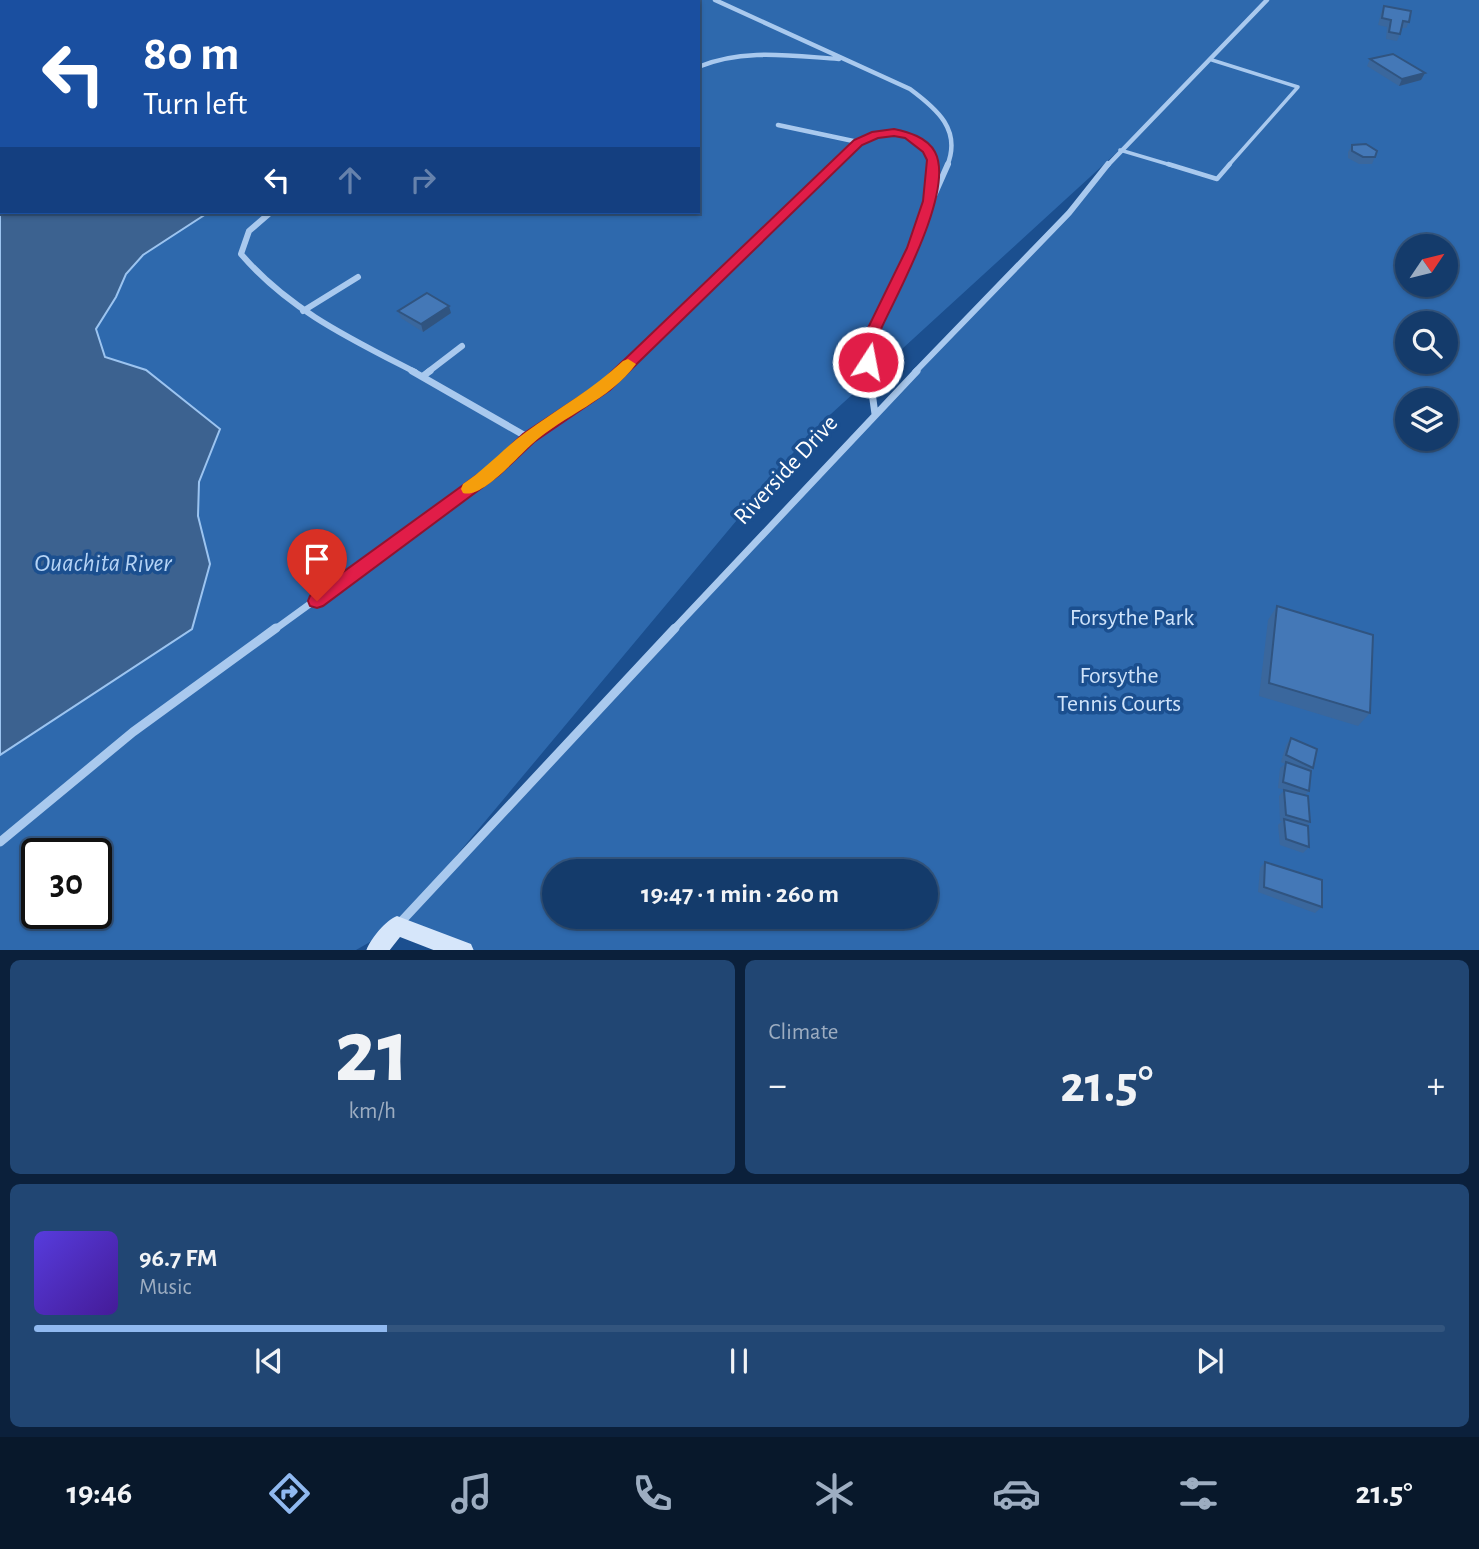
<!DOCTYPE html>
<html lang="en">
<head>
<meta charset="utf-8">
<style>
	:root { --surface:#143b6b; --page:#214673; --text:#f1f3f6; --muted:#9dadc1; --line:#33557e; --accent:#90b9f0 }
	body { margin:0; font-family:"Alegreya Sans",sans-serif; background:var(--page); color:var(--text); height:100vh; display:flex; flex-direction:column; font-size:26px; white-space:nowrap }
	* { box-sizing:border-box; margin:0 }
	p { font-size:23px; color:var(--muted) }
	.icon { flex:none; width:38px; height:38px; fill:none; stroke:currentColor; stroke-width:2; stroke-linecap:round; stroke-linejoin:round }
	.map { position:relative; height:950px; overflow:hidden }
	.panel { display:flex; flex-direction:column; gap:10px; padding:10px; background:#0b203b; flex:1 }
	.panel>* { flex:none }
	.hud { position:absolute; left:0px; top:0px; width:700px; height:214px; box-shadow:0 2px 5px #0004,0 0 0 2px var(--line); background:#1a4fa0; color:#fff; overflow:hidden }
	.needle { width:46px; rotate:55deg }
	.tools { position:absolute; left:1395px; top:234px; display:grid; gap:14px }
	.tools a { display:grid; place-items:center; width:63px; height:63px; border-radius:50%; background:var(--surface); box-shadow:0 2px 5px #0004,0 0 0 2px var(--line); font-size:35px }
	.speed { position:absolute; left:21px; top:838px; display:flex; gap:14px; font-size:35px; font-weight:700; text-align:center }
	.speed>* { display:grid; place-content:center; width:91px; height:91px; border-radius:50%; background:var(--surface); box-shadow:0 2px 5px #0004,0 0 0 2px var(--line); line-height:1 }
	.speed .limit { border:4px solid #111; border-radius:10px; background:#fff; color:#111 }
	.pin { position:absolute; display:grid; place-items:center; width:60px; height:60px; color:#fff; margin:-72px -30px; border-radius:50% 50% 50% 0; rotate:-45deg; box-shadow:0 0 7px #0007 }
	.pin .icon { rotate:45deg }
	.me { position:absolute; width:77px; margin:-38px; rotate:11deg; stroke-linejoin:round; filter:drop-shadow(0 0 5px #0008) }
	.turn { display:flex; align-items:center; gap:24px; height:147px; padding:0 28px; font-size:32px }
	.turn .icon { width:91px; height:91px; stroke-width:2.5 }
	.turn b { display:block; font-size:49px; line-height:60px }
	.lanes { display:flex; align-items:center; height:66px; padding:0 28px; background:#0003; justify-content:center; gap:35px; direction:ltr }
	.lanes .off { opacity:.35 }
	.big { font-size:52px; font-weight:700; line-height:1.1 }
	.panel .card { flex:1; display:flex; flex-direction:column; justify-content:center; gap:10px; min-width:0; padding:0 24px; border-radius:10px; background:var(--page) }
	.panel .dial { align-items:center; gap:0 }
	.dial b { font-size:91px; line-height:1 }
	.song { display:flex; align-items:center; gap:21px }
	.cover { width:84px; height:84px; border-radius:10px; background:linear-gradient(135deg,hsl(250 70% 55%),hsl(260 70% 35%)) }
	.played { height:7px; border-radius:4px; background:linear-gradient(90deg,var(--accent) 25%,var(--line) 25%) }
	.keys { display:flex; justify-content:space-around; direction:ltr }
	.heat { display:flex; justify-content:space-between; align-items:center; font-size:38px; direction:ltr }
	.panel .tiles { flex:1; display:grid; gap:10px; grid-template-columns:1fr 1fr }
	.card:last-child { grid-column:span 2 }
	.trip { position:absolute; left:542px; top:859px; width:396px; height:70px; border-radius:35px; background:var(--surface); box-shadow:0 2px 5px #0004,0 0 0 2px var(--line); font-weight:700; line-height:70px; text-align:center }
	.menu { display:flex; height:112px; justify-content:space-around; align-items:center; background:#08182b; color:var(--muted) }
	.menu .icon { width:49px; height:49px }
	.menu .current { color:var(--accent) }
	.menu b { font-size:32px; color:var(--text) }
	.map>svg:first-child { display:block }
</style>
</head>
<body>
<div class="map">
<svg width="1479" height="951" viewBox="0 0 1479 951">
	<rect width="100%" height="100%" fill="#1b4f8f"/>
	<path fill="#2e69ad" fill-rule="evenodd" d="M 617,0 L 1479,0 L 1479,950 L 470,951 L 398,926 L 356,950 L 0,950 L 0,729 L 66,354 L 94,265 L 199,212 L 698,212 L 698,2 L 613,2 ZM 1148,124 L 410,911 L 808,435 ZM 1407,247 L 1446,247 L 1446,285 L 1407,285 ZM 1407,324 L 1446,324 L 1446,362 L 1407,362 ZM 1407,401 L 1446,401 L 1446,439 L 1407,439 ZM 37,854 L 96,854 L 96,914 L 37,914 ZM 555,872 L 926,872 L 926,917 L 555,917 Z"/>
	<path fill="#3c6290" stroke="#9cc4f0" stroke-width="2" d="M 0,0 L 625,0 L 2,2 L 2,212 L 209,212 L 143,255 L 126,274 L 116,297 L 96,329 L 105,357 L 146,370 L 220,429 L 199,482 L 198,516 L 210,564 L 192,629 L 0,755 Z"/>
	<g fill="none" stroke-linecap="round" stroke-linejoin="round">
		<path stroke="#a9c9ee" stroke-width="3.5" d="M 1212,60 L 1298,87 L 1228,166
			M 1120,150 L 1174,166"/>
		<path stroke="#a9c9ee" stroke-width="4.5" d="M 1168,164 L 1217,179 L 1230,164"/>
		<path stroke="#a9c9ee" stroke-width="4.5" d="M 715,0 L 910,89 C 937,109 962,130 947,166
			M 654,2 L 658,0
			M 698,67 C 743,48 792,56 839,59
			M 778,125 L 858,142
			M 833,166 C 841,159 848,149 857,143 C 882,126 927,130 932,166
			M 1107,166 L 1267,0"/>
		<path stroke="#a9c9ee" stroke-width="6" d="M 929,201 L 932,164
			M 271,212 L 249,231 L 241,254 C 289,310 351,339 415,372
			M 303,311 L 358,277
			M 428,372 L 462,346
			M 619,372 L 835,164
			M 869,372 L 871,349 L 883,311 L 948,164
			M 915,372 L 1069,213 L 1108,164"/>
		<path stroke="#a9c9ee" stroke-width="7" d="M 412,371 L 529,438
			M 869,371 L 875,414
			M 423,376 L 430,371
			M 274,630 L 493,471 L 529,438 L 605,386 L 621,371
			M 673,630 L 917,371"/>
		<path stroke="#a9c9ee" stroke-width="9" d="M 0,842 L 133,732 L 276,628
			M 398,925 L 675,628"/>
		<path fill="#d6e6fa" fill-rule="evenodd" d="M 397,916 L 471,944 L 474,951 L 436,951 L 400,937 L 389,951 L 366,951 C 371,938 385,921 397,916 Z"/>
	</g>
	<path fill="#3a679d" d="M 1384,6 L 1409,22 L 1406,28 L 1402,28 L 1400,34 L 1397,41 L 1386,39 L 1387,27 L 1378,25 L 1381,13 Z
		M 1370,59 L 1425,73 L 1421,80 L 1399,86 L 1367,66 Z
		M 1352,145 L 1375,157 L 1372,164 L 1359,164 L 1348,158 L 1348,152 Z
		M 398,311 L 451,313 L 423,332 L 401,318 Z
		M 1277,606 L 1370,713 L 1358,726 L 1259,696 L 1268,620 Z
		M 1291,738 L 1313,768 L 1310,771 L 1309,791 L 1305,795 L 1310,822 L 1307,825 L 1309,847 L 1303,853 L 1280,845 L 1278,825 L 1282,821 L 1280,821 L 1279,796 L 1284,790 L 1278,788 L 1280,768 L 1285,764 L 1281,762 L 1286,745 Z
		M 1265,862 L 1322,907 L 1315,913 L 1258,892 L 1260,868 Z"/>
	<path fill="#305480" d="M 1425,73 L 1421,80 L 1399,86 L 1402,79 Z
		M 449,306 L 451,313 L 423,332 L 421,324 Z"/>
	<path fill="#4478b7" stroke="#305480" stroke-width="2" d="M 1384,6 L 1411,11 L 1409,22 L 1403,21 L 1400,34 L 1389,32 L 1391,20 L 1382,18 Z
		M 1393,54 L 1425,73 L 1402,79 L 1370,59 Z
		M 1366,144 L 1377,151 L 1375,157 L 1363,157 L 1352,151 L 1352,145 Z
		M 427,293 L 449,306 L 421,324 L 398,311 Z
		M 1277,606 L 1373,635 L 1370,713 L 1269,683 Z
		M 1291,738 L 1317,749 L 1313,768 L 1286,755 Z
		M 1286,762 L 1311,771 L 1309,791 L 1283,782 Z
		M 1284,790 L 1308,796 L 1310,822 L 1286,815 Z
		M 1284,819 L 1308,826 L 1309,847 L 1286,839 Z
		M 1265,862 L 1322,880 L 1322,907 L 1264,887 Z"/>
	<path fill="#e11d48" stroke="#92132f" stroke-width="2" d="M 894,129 C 908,132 927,137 935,152 C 955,190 898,292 881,329 C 876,341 879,354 873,366 L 863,366 L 861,362 L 865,334 L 907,248 L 923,201 L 927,160 L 923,152 L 905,138 L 894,136 L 878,138 L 862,145 L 610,390 L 534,442 L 499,475 L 323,606 L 317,608 L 310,606 L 308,601 L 310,596 L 488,467 L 523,434 L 600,383 L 854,140 L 872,132 Z"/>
	<path fill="#f59e0b" d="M 628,359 L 636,364 C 610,400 564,415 532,444 C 518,456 482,499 463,493 L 461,489 L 463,484 C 486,469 504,448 526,432 C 559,408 593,389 623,361 Z"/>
	<g text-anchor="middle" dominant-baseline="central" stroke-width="7" stroke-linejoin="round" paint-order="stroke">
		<g font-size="24" fill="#fff" stroke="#1b4f8f">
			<text transform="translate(786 470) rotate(-47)">Riverside Drive</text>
		</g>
		<g font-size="24" fill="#cfe3fa" stroke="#1b4f8f">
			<text x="1132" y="618">Forsythe Park</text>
			<text x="1119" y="676">Forsythe<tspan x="1119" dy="28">Tennis Courts</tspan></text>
		</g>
		<g font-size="26" font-style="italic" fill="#b5d3f5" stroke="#1b4f8f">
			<text x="103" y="563">Ouachita River</text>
		</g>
	</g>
</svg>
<div class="tools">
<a><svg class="needle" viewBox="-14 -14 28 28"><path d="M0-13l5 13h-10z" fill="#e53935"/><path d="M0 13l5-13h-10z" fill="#9dadc1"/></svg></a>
<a><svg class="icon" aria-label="search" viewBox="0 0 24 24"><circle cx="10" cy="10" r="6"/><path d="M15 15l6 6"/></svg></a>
<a><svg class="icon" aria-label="layers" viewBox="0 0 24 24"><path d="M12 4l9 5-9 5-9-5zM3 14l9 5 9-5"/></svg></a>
</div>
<div class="speed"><div class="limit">30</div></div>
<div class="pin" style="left:317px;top:601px;background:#d93025"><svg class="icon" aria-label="arrive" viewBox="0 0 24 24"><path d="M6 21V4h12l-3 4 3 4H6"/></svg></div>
<svg class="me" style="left:868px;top:362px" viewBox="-20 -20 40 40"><circle r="17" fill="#e11d48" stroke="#fff" stroke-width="3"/><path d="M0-11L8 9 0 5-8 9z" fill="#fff"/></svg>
<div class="trip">19:47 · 1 min · 260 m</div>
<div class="hud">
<div class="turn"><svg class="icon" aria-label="left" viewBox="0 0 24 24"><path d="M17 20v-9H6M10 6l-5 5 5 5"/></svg><div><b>80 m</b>Turn left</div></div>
<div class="lanes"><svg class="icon" aria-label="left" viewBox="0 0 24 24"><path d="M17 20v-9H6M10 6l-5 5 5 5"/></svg><svg class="icon off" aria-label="ahead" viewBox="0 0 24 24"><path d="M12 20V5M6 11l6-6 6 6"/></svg><svg class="icon off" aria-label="right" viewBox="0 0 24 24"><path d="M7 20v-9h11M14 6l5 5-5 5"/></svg></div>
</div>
</div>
<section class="panel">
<div class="tiles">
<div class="card dial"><b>21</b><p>km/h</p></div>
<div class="card"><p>Climate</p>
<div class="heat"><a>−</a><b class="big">21.5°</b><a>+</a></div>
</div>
<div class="card">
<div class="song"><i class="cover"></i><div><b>96.7 FM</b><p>Music</p></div></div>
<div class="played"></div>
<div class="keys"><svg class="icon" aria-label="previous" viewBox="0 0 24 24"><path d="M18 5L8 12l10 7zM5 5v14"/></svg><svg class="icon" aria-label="pause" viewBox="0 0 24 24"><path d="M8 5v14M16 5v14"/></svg><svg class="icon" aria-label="next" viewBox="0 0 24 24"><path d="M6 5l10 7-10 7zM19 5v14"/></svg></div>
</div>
</div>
</section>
<nav class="menu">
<b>19:46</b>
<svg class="icon current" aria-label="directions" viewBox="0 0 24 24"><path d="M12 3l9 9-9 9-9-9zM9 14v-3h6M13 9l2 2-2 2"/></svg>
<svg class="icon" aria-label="music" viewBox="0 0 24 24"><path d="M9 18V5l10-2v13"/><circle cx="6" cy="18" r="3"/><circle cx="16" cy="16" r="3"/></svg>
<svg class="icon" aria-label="phone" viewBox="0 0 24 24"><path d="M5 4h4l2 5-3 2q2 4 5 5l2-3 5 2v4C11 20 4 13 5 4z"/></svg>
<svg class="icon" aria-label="climate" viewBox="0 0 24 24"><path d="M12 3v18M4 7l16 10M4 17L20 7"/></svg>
<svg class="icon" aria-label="car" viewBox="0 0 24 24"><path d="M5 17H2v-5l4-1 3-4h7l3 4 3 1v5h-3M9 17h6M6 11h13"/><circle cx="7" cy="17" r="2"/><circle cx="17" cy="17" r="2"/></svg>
<svg class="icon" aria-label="filters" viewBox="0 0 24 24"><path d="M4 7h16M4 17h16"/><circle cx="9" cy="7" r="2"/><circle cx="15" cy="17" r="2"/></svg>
<b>21.5°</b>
</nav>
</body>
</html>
